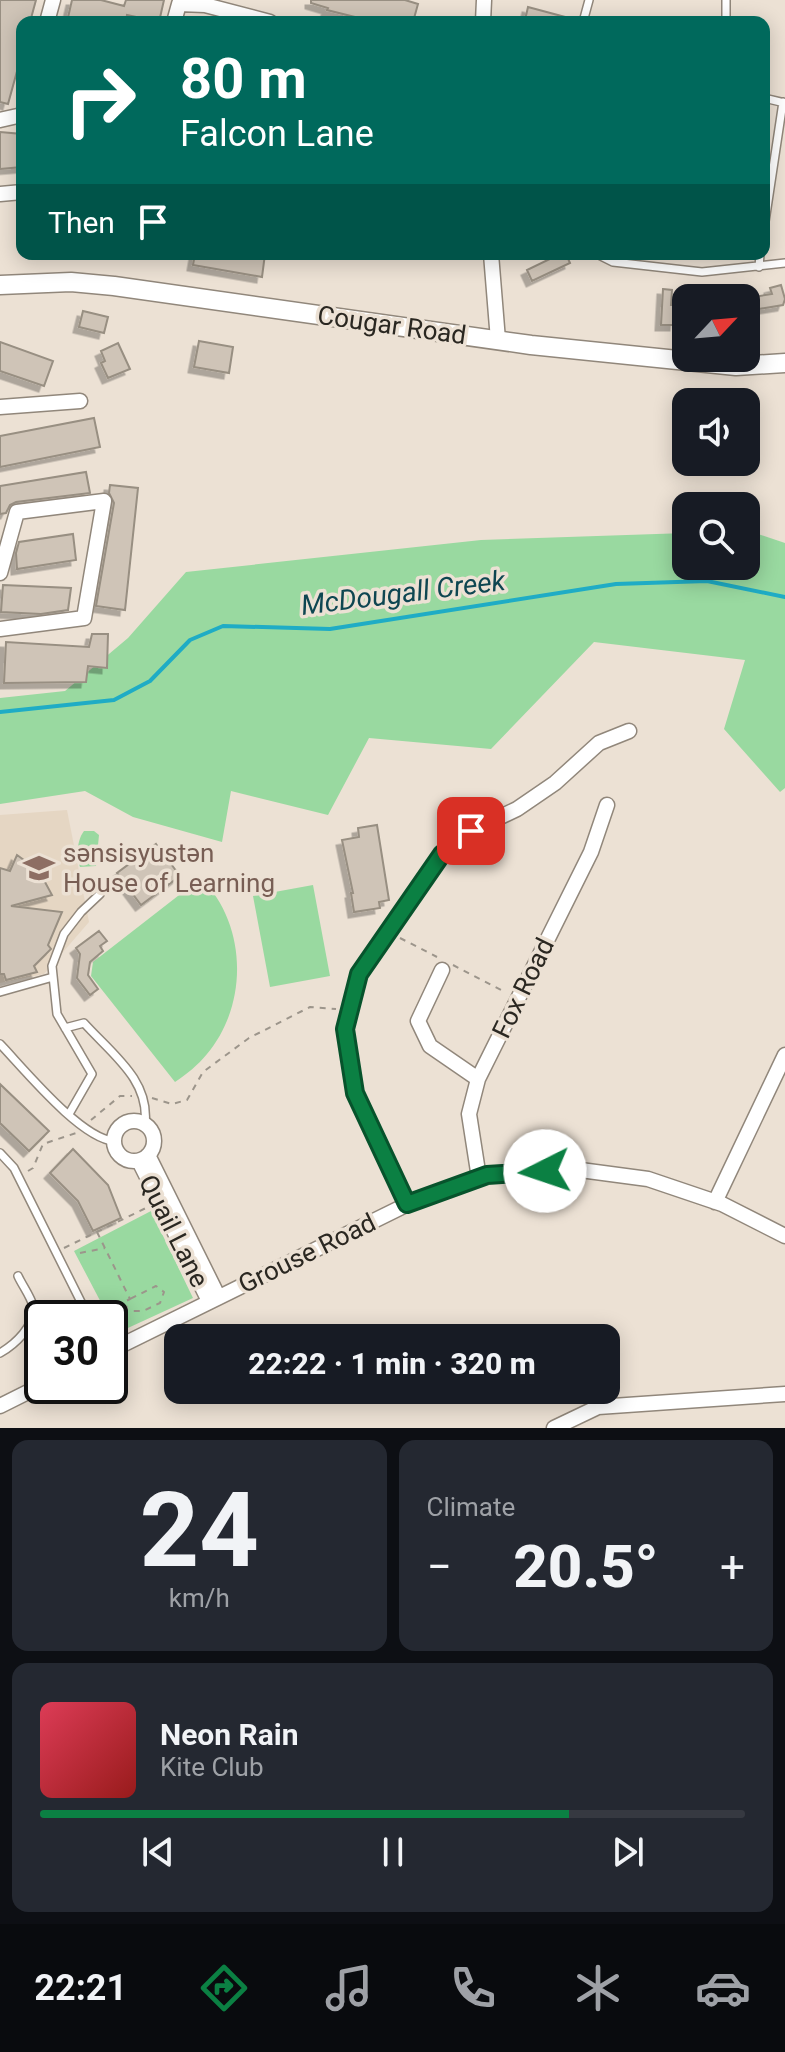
<!DOCTYPE html>
<html lang="en">
<head>
<meta charset="utf-8">
<style>
	:root { --surface:#171b24; --page:#242831; --text:#f1f3f6; --muted:#9ea1a6; --line:#363941; --accent:#0b8043 }
	body { margin:0; font-family:Roboto,sans-serif; background:var(--page); color:var(--text); height:100vh; display:flex; flex-direction:column; font-size:30px; white-space:nowrap }
	* { box-sizing:border-box; margin:0 }
	p { font-size:26px; color:var(--muted) }
	.icon { flex:none; width:44px; height:44px; fill:none; stroke:currentColor; stroke-width:2; stroke-linecap:round; stroke-linejoin:round }
	.map { position:relative; height:1428px; overflow:hidden }
	.sheet { display:flex; flex-direction:column; gap:12px; padding:12px; background:#0d0f14; flex:1 }
	.sheet>* { flex:none }
	.hud { position:absolute; left:16px; top:16px; width:754px; height:244px; border-radius:16px; box-shadow:0 4px 20px #0003; background:#00695c; color:#fff; overflow:hidden }
	.needle { width:52px; rotate:64deg }
	.tools { position:absolute; left:672px; top:284px; display:grid; gap:16px }
	.tools a { display:grid; place-items:center; width:88px; height:88px; border-radius:16px; background:var(--surface); box-shadow:0 4px 20px #0003; font-size:40px }
	.speed { position:absolute; left:24px; top:1300px; display:flex; gap:16px; font-size:40px; font-weight:700; text-align:center }
	.speed>* { display:grid; place-content:center; width:104px; height:104px; border-radius:50%; background:var(--surface); box-shadow:0 4px 20px #0003; line-height:1 }
	.speed .limit { border:4px solid #111; border-radius:12px; background:#fff; color:#111 }
	.pin { position:absolute; display:grid; place-items:center; width:68px; height:68px; color:#fff; margin:-34px; border-radius:16px; box-shadow:0 4px 12px #0006 }
	.me { position:absolute; width:88px; margin:-44px; rotate:266deg; stroke-linejoin:round; filter:drop-shadow(0 0 6px #0008) }
	.turn { display:flex; align-items:center; gap:28px; height:168px; padding:0 32px; font-size:36px }
	.turn .icon { width:104px; height:104px; stroke-width:2.5 }
	.turn b { display:block; font-size:56px; line-height:68px }
	.then { display:flex; align-items:center; height:76px; padding:0 32px; background:#0003; gap:16px; font-size:30px }
	.big { font-size:60px; font-weight:800; line-height:1.1 }
	.sheet .tile { flex:1; display:flex; flex-direction:column; justify-content:center; gap:12px; min-width:0; padding:0 28px; border-radius:16px; background:var(--page) }
	.sheet .dial { align-items:center; gap:0 }
	.dial b { font-size:104px; line-height:1 }
	.song { display:flex; align-items:center; gap:24px }
	.cover { width:96px; height:96px; border-radius:12px; background:linear-gradient(135deg,hsl(350 70% 55%),hsl(0 70% 35%)) }
	.played { height:8px; border-radius:4px; background:linear-gradient(90deg,var(--accent) 75%,var(--line) 75%) }
	.keys { display:flex; justify-content:space-around; direction:ltr }
	.heat { display:flex; justify-content:space-between; align-items:center; font-size:44px; direction:ltr }
	.sheet .tiles { flex:1; display:grid; gap:12px; grid-template-columns:1fr 1fr }
	.tile:last-child { grid-column:span 2 }
	.trip { position:absolute; left:164px; top:1324px; width:456px; height:80px; border-radius:16px; background:var(--surface); box-shadow:0 4px 20px #0003; font-weight:800; line-height:80px; text-align:center }
	.tabs { display:flex; height:128px; justify-content:space-around; align-items:center; background:#090b0e; color:var(--muted) }
	.tabs .icon { width:56px; height:56px }
	.tabs .active { color:var(--accent) }
	.tabs b { font-size:36px; color:var(--text) }
	.map>svg:first-child { display:block }
</style>
</head>
<body>
<div class="map">
<svg width="785" height="1428" viewBox="0 0 785 1428">
	<defs>
		<filter id="shadow"><feDropShadow dx="-5.5" dy="5.5" stdDeviation="0" flood-color="#0004"/></filter>
	</defs>
	<rect width="100%" height="100%" fill="#ece1d4"/>
	<path fill="#e5d6c3" d="M 67,810 L 89,922 L 44,974 L 0,983 L 0,815 Z"/>
	<path fill="#99d9a0" d="M 746,530 L 785,543 L 785,788 L 780,792 L 724,729 L 745,660 L 594,642 L 491,749 L 369,738 L 328,815 L 231,791 L 222,842 L 133,817 L 85,791 L 0,804 L 0,698 L 65,691 L 128,638 L 186,572 L 481,540 L 686,533 L 686,566 L 746,566 Z
		M 84,831 L 94,831 L 99,835 L 96,866 L 80,867 C 76,856 77,840 84,831 Z
		M 201,878 C 247,924 249,1004 207,1054 C 198,1065 187,1074 175,1082 L 91,976 L 93,962 Z
		M 313,885 L 330,976 L 270,987 L 253,896 Z
		M 151,1211 L 193,1298 L 117,1333 L 74,1251 Z"/>
	<g fill="none" stroke-linecap="round" stroke-linejoin="round">
		<path stroke="#1facc5" stroke-width="4" d="M 0,712 L 114,700 L 150,681 L 190,640 L 223,626 L 330,629 L 616,584 L 707,581 L 785,597"/>
	</g>
	<path fill="#cfc4b7" stroke="#988f82" stroke-width="2" filter="url(#shadow)" d="M 0,0 L 36,0 L 30,22 L 22,22 L 22,53 L 8,104 L 0,102 Z
		M 72,0 L 101,0 L 124,6 L 126,0 L 164,0 L 159,22 L 127,15 L 126,22 L 67,22 Z
		M 311,0 L 405,0 L 418,4 L 413,22 L 375,22 L 327,10 L 328,8 L 311,3 Z
		M 528,7 L 569,18 L 568,22 L 525,20 Z
		M 0,132 L 22,134 L 22,167 L 0,169 Z
		M 195,254 L 265,254 L 262,277 L 193,265 Z
		M 560,254 L 566,254 L 570,263 L 532,281 L 527,270 Z
		M 781,285 L 785,299 L 783,305 L 746,311 L 746,298 L 772,294 L 770,288 Z
		M 663,289 L 672,290 L 671,305 L 677,305 L 675,325 L 661,325 Z
		M 83,311 L 108,317 L 104,333 L 79,327 Z
		M 199,341 L 233,347 L 229,373 L 194,367 Z
		M 0,342 L 53,361 L 44,386 L 0,371 Z
		M 118,343 L 130,369 L 108,378 L 101,363 L 105,361 L 101,351 Z
		M 94,418 L 100,447 L 0,467 L 0,436 Z
		M 86,472 L 90,493 L 16,502 L 10,505 L 6,513 L 0,514 L 0,486 Z
		M 110,485 L 138,488 L 125,610 L 96,606 L 114,503 L 109,493 Z
		M 73,534 L 76,560 L 17,569 L 16,553 L 19,542 Z
		M 3,585 L 71,588 L 68,610 L 41,614 L 1,612 Z
		M 92,634 L 108,634 L 107,668 L 88,666 L 86,682 L 4,683 L 6,642 L 89,647 Z
		M 377,825 L 389,900 L 379,902 L 380,908 L 354,912 L 351,893 L 353,893 L 342,840 L 359,837 L 358,828 Z
		M 156,844 L 180,876 L 141,905 L 117,873 Z
		M 17,855 L 39,871 L 52,895 L 11,906 L 62,912 L 48,945 L 51,949 L 34,966 L 37,972 L 6,980 L 4,974 L 0,974 L 0,868 L 10,871 Z
		M 99,931 L 107,941 L 100,946 L 103,951 L 90,962 L 88,975 L 98,989 L 90,995 L 77,978 L 80,954 L 76,948 Z
		M 0,1084 L 49,1131 L 29,1151 L 0,1123 Z
		M 73,1149 L 108,1185 L 121,1218 L 93,1231 L 78,1201 L 50,1173 Z"/>
	<g fill="none" stroke-linecap="round" stroke-linejoin="round">
		<defs>
			<path id="lane" d="M 583,22 L 589,0
				M 726,22 L 726,0
				M 764,98 L 785,103
				M 764,228 L 783,102
				M 597,254 L 613,262 L 702,272 L 785,263
				M 759,267 L 760,254
				M 0,992 L 53,977
				M 65,1028 L 84,1023 C 112,1054 150,1080 145,1124
				M 0,1044 C 24,1069 81,1139 114,1141
				M 69,1114 L 92,1074 L 57,1014 L 52,966 L 64,934 L 81,912 L 100,894
				M 0,1153 L 14,1168 L 89,1318
				M 0,1353 C 14,1345 36,1326 33,1306 C 31,1297 22,1285 18,1276"/>
			<path id="street" d="M 47,22 L 53,0
				M 174,22 L 179,4 L 205,5 L 270,22
				M 483,22 L 484,0
				M 0,120 L 22,115
				M 0,194 L 22,192
				M 491,254 L 498,340
				M 0,407 L 80,401
				M 0,573 L 17,512 L 104,501 L 84,618 L 0,629
				M 442,970 L 418,1021 L 430,1046 L 478,1079
				M114 1141a20 20 0 1 1 40 0a20 20 0 1 1-40 0Z
				M 148,1155 L 218,1296
				M 139,1161 L 209,1301
				M 479,1178 L 469,1114 L 478,1079 L 591,852 L 607,805
				M 715,1202 L 785,1055
				M 407,1204 L 355,1093 L 345,1029 L 359,974 L 442,854 L 471,831 L 517,809 L 555,783 L 599,743 L 629,731
				M 110,1351 L 414,1201 L 487,1175 L 573,1169 L 648,1179 L 722,1204 L 785,1236
				M 0,1406 L 42,1385
				M 554,1428 L 598,1407 L 785,1394"/>
			<path id="secondary" d="M 0,285 L 71,282 L 114,286 L 531,345 L 736,366 L 785,363"/>
		</defs>
		<use href="#lane" stroke="#91877b" stroke-width="10"/>
		<use href="#street" stroke="#91877b" stroke-width="17"/>
		<use href="#secondary" stroke="#91877b" stroke-width="21"/>
		<path stroke="#9c958b" stroke-width="2" stroke-dasharray="6 6" stroke-linecap="butt" d="M 400,938 L 437,957
			M 453,965 L 505,992
			M 152,1098 L 172,1104 L 187,1100 L 203,1072 L 249,1038 L 310,1007 L 336,1009
			M 91,1120 L 120,1096 L 132,1096
			M 28,1171 L 33,1168 L 43,1144 L 76,1133
			M 97,1232 L 130,1299 L 126,1301 L 127,1311 L 143,1311 L 160,1303 L 164,1292 L 156,1286 L 130,1299
			M 64,1248 L 148,1207
			M 80,1253 L 105,1248"/>
		<use href="#lane" stroke="#fff" stroke-width="7"/>
		<use href="#street" stroke="#fff" stroke-width="14"/>
		<use href="#secondary" stroke="#fff" stroke-width="18"/>
	</g>
	<g fill="none" stroke-linecap="round" stroke-linejoin="round">
		<defs>
			<path id="route" d="M 471,831 L 442,854 L 359,974 L 345,1029 L 355,1093 L 407,1204 L 487,1175 L 545,1171"/>
		</defs>
		<use href="#route" stroke="#07532c" stroke-width="20"/>
		<use href="#route" stroke="#0b8043" stroke-width="14"/>
	</g>
	<defs>
		<symbol id="school-bare" viewBox="-9 -9 18 18"><path d="M0-5L7-2L0 1L-7-2ZM-4 1L0 2.5L4 1V4Q0 6-4 4Z" fill="#8d6e63" stroke="#ece1d4" stroke-width="2.5" paint-order="stroke"/></symbol>
	</defs>
	<g fill-rule="evenodd">
		<use href="#school-bare" x="17" y="846" width="44" height="44"/>
	</g>
	<g text-anchor="middle" dominant-baseline="central" stroke-width="7" stroke-linejoin="round" paint-order="stroke">
		<g font-size="26" fill="#2a2721" stroke="#ece1d4">
			<text transform="translate(392 325) rotate(8)">Cougar Road</text>
			<text transform="translate(523 988) rotate(-64)">Fox Road</text>
			<text transform="translate(174 1231) rotate(63)">Quail Lane</text>
			<text transform="translate(307 1253) rotate(-26)">Grouse Road</text>
		</g>
		<g font-size="26" fill="#785e54" stroke="#ece1d4" text-anchor="start">
			<text x="63" y="853">sənsisyustən<tspan x="63" dy="30">House of Learning</tspan></text>
		</g>
		<g font-size="28" font-style="italic" fill="#0e4651" stroke="#ece1d4">
			<text transform="translate(403 593) rotate(-7)">McDougall Creek</text>
		</g>
	</g>
</svg>
<div class="tools">
<a><svg class="needle" viewBox="-14 -14 28 28"><path d="M0-13l5 13h-10z" fill="#e53935"/><path d="M0 13l5-13h-10z" fill="#9ea1a6"/></svg></a>
<a><svg class="icon" aria-label="sound" viewBox="0 0 24 24"><path d="M4 9h4l5-4v14l-5-4H4zM17 9q2 3 0 6"/></svg></a>
<a><svg class="icon" aria-label="search" viewBox="0 0 24 24"><circle cx="10" cy="10" r="6"/><path d="M15 15l6 6"/></svg></a>
</div>
<div class="speed"><div class="limit">30</div></div>
<div class="pin" style="left:471px;top:831px;background:#d93025"><svg class="icon" aria-label="arrive" viewBox="0 0 24 24"><path d="M6 21V4h12l-3 4 3 4H6"/></svg></div>
<svg class="me" style="left:545px;top:1171px" viewBox="-20 -20 40 40"><circle r="19" fill="#fff"/><path d="M0-13L10 11 0 6-10 11z" fill="#0b8043"/></svg>
<div class="trip">22:22 · 1 min · 320 m</div>
<div class="hud">
<div class="turn"><svg class="icon" aria-label="right" viewBox="0 0 24 24"><path d="M7 20v-9h11M14 6l5 5-5 5"/></svg><div><b>80 m</b>Falcon Lane</div></div>
<div class="then">Then<svg class="icon" aria-label="arrive" viewBox="0 0 24 24"><path d="M6 21V4h12l-3 4 3 4H6"/></svg></div>
</div>
</div>
<section class="sheet">
<div class="tiles">
<div class="tile dial"><b>24</b><p>km/h</p></div>
<div class="tile"><p>Climate</p>
<div class="heat"><a>−</a><b class="big">20.5°</b><a>+</a></div>
</div>
<div class="tile">
<div class="song"><i class="cover"></i><div><b>Neon Rain</b><p>Kite Club</p></div></div>
<div class="played"></div>
<div class="keys"><svg class="icon" aria-label="previous" viewBox="0 0 24 24"><path d="M18 5L8 12l10 7zM5 5v14"/></svg><svg class="icon" aria-label="pause" viewBox="0 0 24 24"><path d="M8 5v14M16 5v14"/></svg><svg class="icon" aria-label="next" viewBox="0 0 24 24"><path d="M6 5l10 7-10 7zM19 5v14"/></svg></div>
</div>
</div>
</section>
<nav class="tabs">
<b>22:21</b>
<svg class="icon active" aria-label="directions" viewBox="0 0 24 24"><path d="M12 3l9 9-9 9-9-9zM9 14v-3h6M13 9l2 2-2 2"/></svg>
<svg class="icon" aria-label="music" viewBox="0 0 24 24"><path d="M9 18V5l10-2v13"/><circle cx="6" cy="18" r="3"/><circle cx="16" cy="16" r="3"/></svg>
<svg class="icon" aria-label="phone" viewBox="0 0 24 24"><path d="M5 4h4l2 5-3 2q2 4 5 5l2-3 5 2v4C11 20 4 13 5 4z"/></svg>
<svg class="icon" aria-label="climate" viewBox="0 0 24 24"><path d="M12 3v18M4 7l16 10M4 17L20 7"/></svg>
<svg class="icon" aria-label="car" viewBox="0 0 24 24"><path d="M5 17H2v-5l4-1 3-4h7l3 4 3 1v5h-3M9 17h6M6 11h13"/><circle cx="7" cy="17" r="2"/><circle cx="17" cy="17" r="2"/></svg>
</nav>
</body>
</html>
